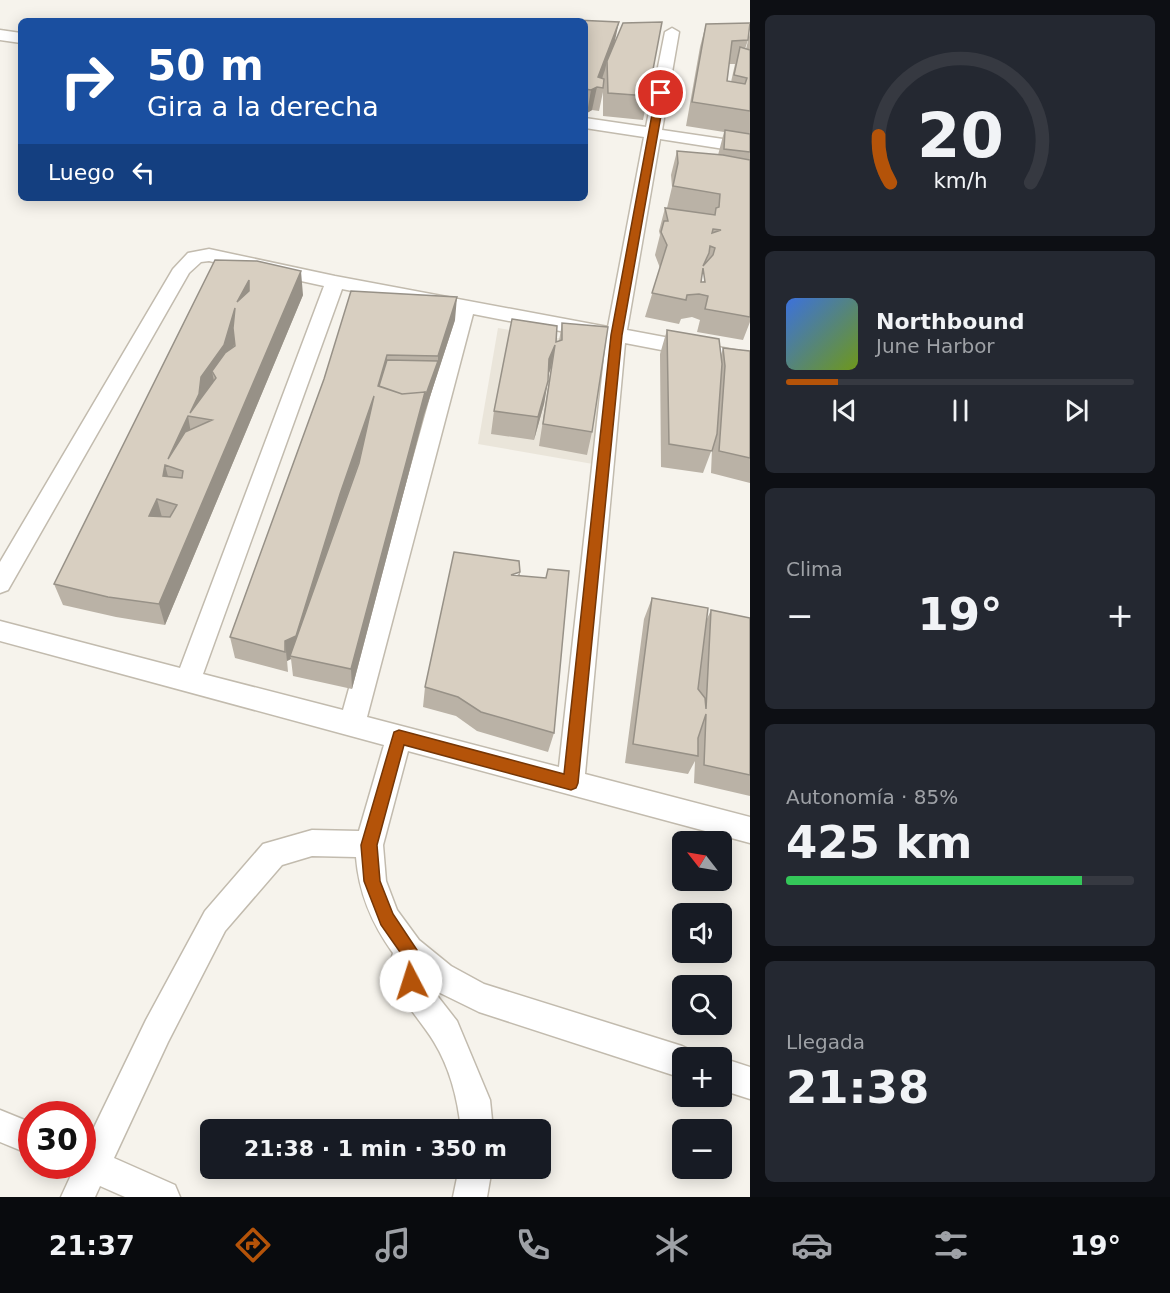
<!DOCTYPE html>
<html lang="es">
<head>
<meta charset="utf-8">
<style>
	:root { --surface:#171b24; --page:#242831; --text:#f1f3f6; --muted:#9ea1a6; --line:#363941; --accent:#b45309 }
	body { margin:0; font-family:"DejaVu Sans",sans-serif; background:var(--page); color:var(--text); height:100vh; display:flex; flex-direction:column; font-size:22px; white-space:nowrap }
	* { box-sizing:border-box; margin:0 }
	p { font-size:20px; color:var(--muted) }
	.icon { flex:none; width:33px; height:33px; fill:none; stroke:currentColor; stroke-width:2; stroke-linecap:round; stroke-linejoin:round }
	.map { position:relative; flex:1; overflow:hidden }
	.side { display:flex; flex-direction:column; gap:15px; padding:15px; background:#0d0f14; width:420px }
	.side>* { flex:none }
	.top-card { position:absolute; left:18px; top:18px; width:570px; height:183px; border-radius:9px; box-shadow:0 3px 15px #0003; background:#1a4fa0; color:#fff; overflow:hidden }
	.needle { width:39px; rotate:301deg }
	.buttons { position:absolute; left:672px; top:831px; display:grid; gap:12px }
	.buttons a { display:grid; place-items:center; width:60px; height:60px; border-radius:9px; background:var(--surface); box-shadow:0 3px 15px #0003; font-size:30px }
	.speed { position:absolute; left:18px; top:1101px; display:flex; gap:12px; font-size:30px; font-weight:700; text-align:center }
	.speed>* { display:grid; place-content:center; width:78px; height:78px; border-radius:50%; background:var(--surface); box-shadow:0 3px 15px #0003; line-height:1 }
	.speed .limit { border:9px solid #d22; background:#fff; color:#111 }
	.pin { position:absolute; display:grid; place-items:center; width:51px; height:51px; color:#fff; margin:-26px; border:3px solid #fff; border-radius:50%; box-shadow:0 2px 6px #0007 }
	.me { position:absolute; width:66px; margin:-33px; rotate:355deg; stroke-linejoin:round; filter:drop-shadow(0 0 4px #0008) }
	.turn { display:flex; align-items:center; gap:21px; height:126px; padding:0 30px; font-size:27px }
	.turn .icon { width:78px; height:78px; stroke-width:2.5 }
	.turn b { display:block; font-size:42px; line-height:51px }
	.then { display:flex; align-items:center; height:57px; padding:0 30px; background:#0003; gap:12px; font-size:22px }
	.big { font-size:45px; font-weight:800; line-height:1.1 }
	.side .tile { flex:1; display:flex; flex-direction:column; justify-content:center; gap:9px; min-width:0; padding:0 21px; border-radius:9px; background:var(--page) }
	.side .dial { align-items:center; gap:0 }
	.dial svg { height:156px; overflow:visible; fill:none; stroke:var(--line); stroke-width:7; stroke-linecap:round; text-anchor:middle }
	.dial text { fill:var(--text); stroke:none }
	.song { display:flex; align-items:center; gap:18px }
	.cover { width:72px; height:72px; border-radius:9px; background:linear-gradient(135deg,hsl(220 70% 55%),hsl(80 70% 35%)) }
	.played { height:6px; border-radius:3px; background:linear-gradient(90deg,var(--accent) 15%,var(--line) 15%) }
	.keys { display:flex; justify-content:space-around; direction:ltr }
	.heat { display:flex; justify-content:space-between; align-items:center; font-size:33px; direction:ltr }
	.charge { height:9px; border-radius:4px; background:linear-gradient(90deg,#34c759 85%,var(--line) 0) }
	.trip { position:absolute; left:200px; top:1119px; width:351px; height:60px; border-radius:9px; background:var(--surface); box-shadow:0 3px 15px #0003; font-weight:800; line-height:60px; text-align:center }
	.tab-bar { display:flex; height:96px; justify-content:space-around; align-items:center; background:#090b0e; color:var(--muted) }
	.tab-bar .icon { width:42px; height:42px }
	.tab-bar .active { color:var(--accent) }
	.tab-bar b { font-size:27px; color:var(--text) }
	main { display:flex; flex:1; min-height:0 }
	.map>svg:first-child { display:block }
</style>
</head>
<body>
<main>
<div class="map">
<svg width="750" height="1197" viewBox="0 0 750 1197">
	<rect width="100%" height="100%" fill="#f6f3ec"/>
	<path fill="#eae5da" d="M 498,328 L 607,346 L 593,464 L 478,444 Z"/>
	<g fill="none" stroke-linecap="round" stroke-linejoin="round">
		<defs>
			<path id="minor" d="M 672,28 L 679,32 L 662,130 L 750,143 L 750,153 L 660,139 L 627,330 L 750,353 L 750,367 L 625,343 L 585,774 L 750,817 L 750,843 L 408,751 L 383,845 L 386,881 L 397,910 L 419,940 L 451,966 L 484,984 L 682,1046 L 693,1051 L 696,1058 L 682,1058 L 682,1078 L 479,1012 L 432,989 L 457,1021 L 490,1100 L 493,1130 L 461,1130 C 458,1100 450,1068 434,1042 C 423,1023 391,989 390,967 C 390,963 392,957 393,953 C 372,924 359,894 356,857 L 312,856 L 282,865 L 225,931 L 168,1042 L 114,1158 L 175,1185 L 180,1197 L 125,1197 L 100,1186 L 95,1197 L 61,1197 L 72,1173 L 67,1166 L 82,1166 L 82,1145 L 85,1146 L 146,1020 L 205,911 L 263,844 L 312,830 L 359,831 L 384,745 L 0,641 L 0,621 L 180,668 L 324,286 L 209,261 L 201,262 L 189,273 L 8,590 L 0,593 L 0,562 L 173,269 L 188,253 L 209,249 L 335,276 L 608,327 L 644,137 L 585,128 L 585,118 L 646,127 L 665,32 ZM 342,289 L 454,311 L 343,710 L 203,674 ZM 473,314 L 606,340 L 559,767 L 367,717 Z
				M 0,30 L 21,33 L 21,43 L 0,40 Z
				M 722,1058 L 750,1067 L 750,1099 L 722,1090 Z
				M 0,1110 L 32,1123 L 32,1155 L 0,1142 Z
				M 459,1168 L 492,1168 L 487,1197 L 453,1197 Z"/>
		</defs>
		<use href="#minor" stroke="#c2bbae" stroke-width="3"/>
		<use href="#minor" fill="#fff" fill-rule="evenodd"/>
	</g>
	<path fill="#bab2a6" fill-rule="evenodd" d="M 585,21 L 615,42 L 648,96 L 643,120 L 603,116 L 603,92 L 599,111 L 592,110 L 587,113 L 585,113 Z
		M 706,24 L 748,40 L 745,49 L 746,49 L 750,33 L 750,322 L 743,340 L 697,332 L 700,320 L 692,317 L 681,319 L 679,324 L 645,317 L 660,268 L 655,255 L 660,235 L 659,231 L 665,208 L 667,208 L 672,187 L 671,175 L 677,151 L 718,155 L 724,132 L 686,126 L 700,47 ZM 729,64 L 735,64 L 731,82 L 727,81 ZM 703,270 L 705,280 L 703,282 L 701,282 Z
		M 215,260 L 303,295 L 165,625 L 116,617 L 63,605 L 54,584 Z
		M 455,320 L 424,415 L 352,689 L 293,676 L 291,659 L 287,661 L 288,672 L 235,658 L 230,637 L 324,379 Z
		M 562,323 L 592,432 L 587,455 L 539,446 L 551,368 L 548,375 L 544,404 L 534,440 L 491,434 L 494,411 L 556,342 L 559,341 Z
		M 667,330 L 721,355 L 723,348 L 750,351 L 750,483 L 711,473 L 712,449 L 703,473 L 661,467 L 660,354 Z
		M 520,572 L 520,576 L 554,733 L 548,752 L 477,731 L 456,716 L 423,707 L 425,687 Z
		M 652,598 L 706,621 L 711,610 L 750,618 L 750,796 L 694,783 L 695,761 L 688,774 L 625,763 L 644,619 Z"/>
	<path fill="#979187" d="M 619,22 L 614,45 L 607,61 L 605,70 L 599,87 L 597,87 L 592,110 L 587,113 L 591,90 L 598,77 Z
		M 301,271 L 303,295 L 165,625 L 159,604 Z
		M 249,280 L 252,303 L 237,302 Z
		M 457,297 L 455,320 L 424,415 L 352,689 L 351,669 L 425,392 L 438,361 L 438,356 Z
		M 235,308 L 238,331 L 227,369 L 216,378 L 212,371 L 215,386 L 190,413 L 201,377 Z
		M 555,345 L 551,368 L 545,383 L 549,359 Z
		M 387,355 L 386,379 L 378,391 L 378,386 Z
		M 548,381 L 544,404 L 534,440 L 538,417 Z
		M 374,396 L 374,419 L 290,656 L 291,659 L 287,661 L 288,672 L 285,641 L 340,494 Z
		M 188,416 L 192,439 L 168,459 Z
		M 165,465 L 171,488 L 163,476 Z
		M 157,499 L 163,521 L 149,516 Z"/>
	<path fill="#d8cfc1" stroke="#979187" stroke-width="1.5" fill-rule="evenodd" d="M 263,19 L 337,20 L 262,21 Z
		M 482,19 L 500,20 L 499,21 L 481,21 Z
		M 575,20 L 619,22 L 598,77 L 604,79 L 603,88 L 597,87 L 591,90 L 585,89 L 585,21 L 575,21 Z
		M 662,22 L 648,96 L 608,93 L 607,61 L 623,23 Z
		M 750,23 L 748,40 L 732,41 L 727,81 L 745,84 L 747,78 L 734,75 L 740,47 L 750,50 L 750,111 L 692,102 L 706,24 Z
		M 725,130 L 750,134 L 750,152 L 724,149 Z
		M 677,151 L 723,155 L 750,160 L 750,317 L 705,309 L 708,296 L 699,294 L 687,295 L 686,300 L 652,293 L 667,245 L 661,232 L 664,221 L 668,221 L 665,208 L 715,215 L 716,208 L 719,207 L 720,194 L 673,186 L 678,163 ZM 713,229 L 721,230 L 712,233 ZM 710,246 L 715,248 L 713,255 L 703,266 L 709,253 ZM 703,268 L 705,282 L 701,282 Z
		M 215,260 L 257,261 L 301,271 L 159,604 L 108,597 L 54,584 ZM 249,280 L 249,291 L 237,302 ZM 235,308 L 233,328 L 235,346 L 225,353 L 212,371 L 216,378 L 190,413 L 199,394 L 201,377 L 224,345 ZM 188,416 L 212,420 L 185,432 L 168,459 ZM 165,465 L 183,471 L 182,478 L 163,476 ZM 157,499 L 177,505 L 170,517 L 149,516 Z
		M 351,291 L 457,297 L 438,356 L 387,355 L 378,386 L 402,394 L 425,392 L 351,669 L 290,656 L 359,463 L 374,396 L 340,494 L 296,636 L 285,641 L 285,652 L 230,637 L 324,379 Z
		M 512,319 L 557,326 L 556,342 L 562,340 L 562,323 L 608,327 L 592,432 L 543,424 L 555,345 L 549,359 L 548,381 L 538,417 L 494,411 Z
		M 667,330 L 719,339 L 722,364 L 717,434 L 712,451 L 669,444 Z
		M 723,348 L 750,351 L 750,458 L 719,451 L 725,366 Z
		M 387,360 L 438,361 L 425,397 L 425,392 L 402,394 L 379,386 Z
		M 454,552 L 519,561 L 520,572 L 511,575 L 546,578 L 548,569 L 569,571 L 554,733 L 481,712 L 458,697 L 425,687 Z
		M 652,598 L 708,608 L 698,689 L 705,698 L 706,709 L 711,610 L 750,618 L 750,775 L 704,765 L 706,714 L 698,738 L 698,756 L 633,744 Z"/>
	<path fill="#b45309" stroke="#753606" stroke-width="1.5" d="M 661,90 L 665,93 L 622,335 L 578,783 L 576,788 L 571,790 L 404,745 L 377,845 L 380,881 L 393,914 L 417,950 L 414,968 L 420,981 L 417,987 L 411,990 L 405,987 L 397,968 L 400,952 L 381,925 L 364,881 L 361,845 L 394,732 L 399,730 L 564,774 L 611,335 L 656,93 Z"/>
</svg>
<div class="buttons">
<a><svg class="needle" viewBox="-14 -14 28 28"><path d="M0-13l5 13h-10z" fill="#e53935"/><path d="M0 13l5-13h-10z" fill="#9ea1a6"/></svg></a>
<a><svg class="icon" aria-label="sound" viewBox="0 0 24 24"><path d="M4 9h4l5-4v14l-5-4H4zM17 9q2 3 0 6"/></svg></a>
<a><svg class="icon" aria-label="search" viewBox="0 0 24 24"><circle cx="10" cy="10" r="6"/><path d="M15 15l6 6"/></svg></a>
<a>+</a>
<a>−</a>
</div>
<div class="speed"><div class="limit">30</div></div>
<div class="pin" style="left:661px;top:93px;background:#d93025"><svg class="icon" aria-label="arrive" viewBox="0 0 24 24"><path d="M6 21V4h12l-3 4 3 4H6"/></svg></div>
<svg class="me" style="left:411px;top:981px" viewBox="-20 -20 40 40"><circle r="19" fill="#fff"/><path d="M0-13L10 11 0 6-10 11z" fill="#b45309"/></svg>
<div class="trip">21:38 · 1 min · 350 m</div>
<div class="top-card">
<div class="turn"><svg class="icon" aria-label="right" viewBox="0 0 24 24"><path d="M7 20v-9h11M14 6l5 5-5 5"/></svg><div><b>50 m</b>Gira a la derecha</div></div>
<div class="then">Luego<svg class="icon" aria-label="left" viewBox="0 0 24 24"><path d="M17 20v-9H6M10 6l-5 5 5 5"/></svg></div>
</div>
</div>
<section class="side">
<div class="tile dial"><svg viewBox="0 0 100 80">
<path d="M14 69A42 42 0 1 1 86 69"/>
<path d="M14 69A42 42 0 0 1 8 45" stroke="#b45309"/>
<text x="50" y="56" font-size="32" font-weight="700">20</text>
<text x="50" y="72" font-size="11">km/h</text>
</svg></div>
<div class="tile">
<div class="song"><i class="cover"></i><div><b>Northbound</b><p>June Harbor</p></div></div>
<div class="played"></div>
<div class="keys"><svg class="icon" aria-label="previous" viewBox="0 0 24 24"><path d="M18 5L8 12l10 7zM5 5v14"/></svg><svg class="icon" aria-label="pause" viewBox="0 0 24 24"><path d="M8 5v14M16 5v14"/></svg><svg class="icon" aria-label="next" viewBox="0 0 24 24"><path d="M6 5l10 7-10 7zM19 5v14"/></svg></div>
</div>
<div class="tile"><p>Clima</p>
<div class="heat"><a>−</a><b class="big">19°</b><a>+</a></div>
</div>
<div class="tile"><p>Autonomía · 85%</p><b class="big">425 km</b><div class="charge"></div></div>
<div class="tile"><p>Llegada</p><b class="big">21:38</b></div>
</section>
</main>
<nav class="tab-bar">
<b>21:37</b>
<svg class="icon active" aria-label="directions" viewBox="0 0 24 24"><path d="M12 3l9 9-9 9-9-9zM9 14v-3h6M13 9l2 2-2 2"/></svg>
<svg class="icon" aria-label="music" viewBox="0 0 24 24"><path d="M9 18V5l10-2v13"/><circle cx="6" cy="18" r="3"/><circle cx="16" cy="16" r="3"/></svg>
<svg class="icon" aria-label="phone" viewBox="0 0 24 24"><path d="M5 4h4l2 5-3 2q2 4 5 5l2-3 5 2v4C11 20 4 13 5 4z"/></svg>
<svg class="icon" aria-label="climate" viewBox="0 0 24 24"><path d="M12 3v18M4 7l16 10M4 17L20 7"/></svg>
<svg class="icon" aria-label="car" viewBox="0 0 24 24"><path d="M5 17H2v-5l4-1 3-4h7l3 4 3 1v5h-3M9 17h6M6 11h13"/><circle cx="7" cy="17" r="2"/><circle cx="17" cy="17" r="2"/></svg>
<svg class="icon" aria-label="filters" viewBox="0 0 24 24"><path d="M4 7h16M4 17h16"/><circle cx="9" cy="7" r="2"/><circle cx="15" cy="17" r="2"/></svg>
<b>19°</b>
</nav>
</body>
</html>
